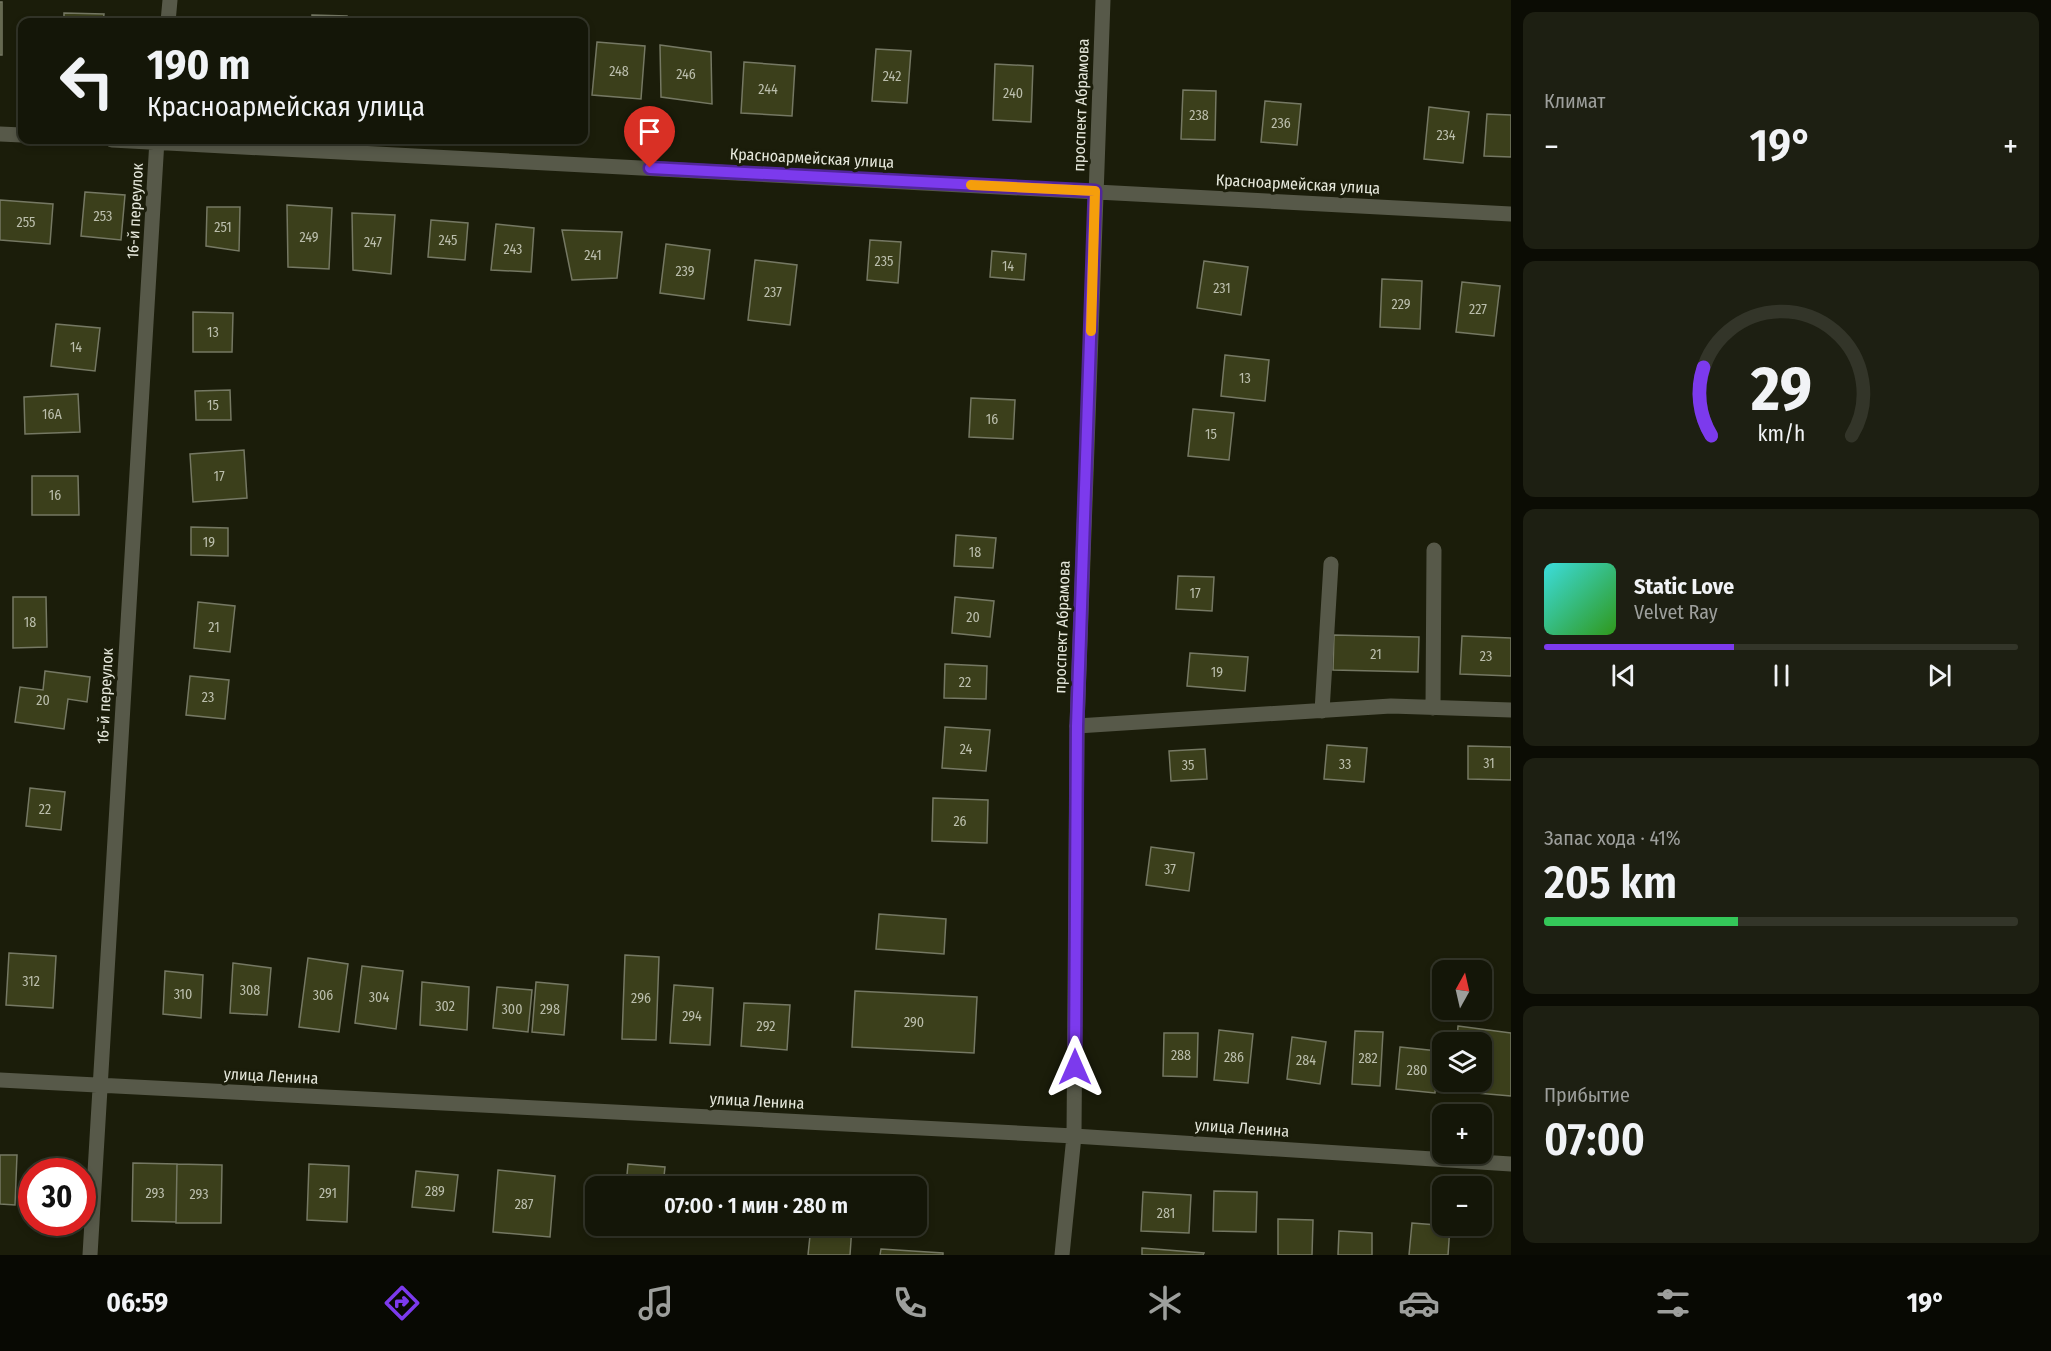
<!DOCTYPE html>
<html lang="ru">
<head>
<meta charset="utf-8">
<style>
	:root { --surface:#141608; --page:#1d1f12; --text:#f1f3f6; --muted:#9d9f9c; --line:#333529; --accent:#7c3aed }
	body { margin:0; font-family:"Fira Sans Condensed",sans-serif; background:var(--page); color:var(--text); height:100vh; display:flex; flex-direction:column; font-size:22px; white-space:nowrap }
	* { box-sizing:border-box; margin:0 }
	p { font-size:20px; color:var(--muted) }
	.icon { flex:none; width:33px; height:33px; fill:none; stroke:currentColor; stroke-width:2; stroke-linecap:round; stroke-linejoin:round }
	.map { position:relative; flex:1; overflow:hidden }
	.drawer { display:flex; flex-direction:column; gap:12px; padding:12px; background:#0b0c04; width:540px }
	.drawer>* { flex:none }
	.banner { position:absolute; left:18px; top:18px; width:570px; height:126px; border-radius:12px; box-shadow:0 3px 9px #0003,0 0 0 2px var(--line); background:#141608; color:var(--text); overflow:hidden }
	.needle { width:39px; rotate:8deg }
	.tools { position:absolute; left:1432px; top:960px; display:grid; gap:12px }
	.tools a { display:grid; place-items:center; width:60px; height:60px; border-radius:12px; background:var(--surface); box-shadow:0 3px 9px #0003,0 0 0 2px var(--line); font-size:30px }
	.speed { position:absolute; left:18px; top:1158px; display:flex; gap:12px; font-size:30px; font-weight:700; text-align:center }
	.speed>* { display:grid; place-content:center; width:78px; height:78px; border-radius:50%; background:var(--surface); box-shadow:0 3px 9px #0003,0 0 0 2px var(--line); line-height:1 }
	.speed .limit { border:9px solid #d22; background:#fff; color:#111 }
	.pin { position:absolute; display:grid; place-items:center; width:51px; height:51px; color:#fff; margin:-62px -26px; border-radius:50% 50% 50% 0; rotate:-45deg; box-shadow:0 0 6px #0007 }
	.pin .icon { rotate:45deg }
	.me { position:absolute; width:66px; margin:-33px; rotate:0deg; stroke-linejoin:round; filter:drop-shadow(0 0 4px #0008) }
	.turn { display:flex; align-items:center; gap:21px; height:126px; padding:0 30px; font-size:27px }
	.turn .icon { width:78px; height:78px; stroke-width:2.5 }
	.turn b { display:block; font-size:42px; line-height:51px }
	.big { font-size:45px; font-weight:600; line-height:1.1 }
	.drawer .card { flex:1; display:flex; flex-direction:column; justify-content:center; gap:9px; min-width:0; padding:0 21px; border-radius:12px; background:var(--page) }
	.drawer .dial { align-items:center; gap:0 }
	.dial svg { height:156px; overflow:visible; fill:none; stroke:var(--line); stroke-width:7; stroke-linecap:round; text-anchor:middle }
	.dial text { fill:var(--text); stroke:none }
	.song { display:flex; align-items:center; gap:18px }
	.cover { width:72px; height:72px; border-radius:9px; background:linear-gradient(135deg,hsl(180 70% 55%),hsl(110 70% 35%)) }
	.played { height:6px; border-radius:3px; background:linear-gradient(90deg,var(--accent) 40%,var(--line) 40%) }
	.keys { display:flex; justify-content:space-around; direction:ltr }
	.heat { display:flex; justify-content:space-between; align-items:center; font-size:33px; direction:ltr }
	.charge { height:9px; border-radius:4px; background:linear-gradient(90deg,#34c759 41%,var(--line) 0) }
	.trip { position:absolute; left:585px; top:1176px; width:342px; height:60px; border-radius:12px; background:var(--surface); box-shadow:0 3px 9px #0003,0 0 0 2px var(--line); font-weight:600; line-height:60px; text-align:center }
	.dock { display:flex; height:96px; justify-content:space-around; align-items:center; background:#080903; color:var(--muted) }
	.dock .icon { width:42px; height:42px }
	.dock .on { color:var(--accent) }
	.dock b { font-size:27px; color:var(--text) }
	main { display:flex; flex:1; min-height:0 }
	.map>svg:first-child { display:block }
</style>
</head>
<body>
<main>
<div class="map">
<svg width="1511" height="1255" viewBox="0 0 1511 1255">
	<rect width="100%" height="100%" fill="#1b1d0a"/>
	<path fill="#3b3f1b" stroke="#757863" stroke-width="1.5" d="M 0,2 L 2,2 L 2,55 L 0,55 Z
		M 64,13 L 104,14 L 103,22 L 64,22 Z
		M 312,15 L 347,16 L 347,22 L 312,22 Z
		M 597,42 L 645,46 L 641,99 L 592,95 Z
		M 660,45 L 711,52 L 712,104 L 661,97 Z
		M 876,49 L 911,51 L 907,103 L 872,101 Z
		M 744,62 L 795,66 L 792,116 L 741,113 Z
		M 995,64 L 1033,66 L 1031,122 L 993,120 Z
		M 1183,90 L 1216,91 L 1215,140 L 1181,139 Z
		M 1265,101 L 1301,104 L 1297,145 L 1261,142 Z
		M 1429,107 L 1469,112 L 1463,163 L 1424,159 Z
		M 1487,114 L 1511,115 L 1511,157 L 1484,156 Z
		M 85,192 L 125,195 L 121,240 L 81,236 Z
		M 0,200 L 53,204 L 50,244 L 0,240 Z
		M 287,205 L 332,208 L 329,269 L 288,267 Z
		M 207,207 L 240,207 L 239,251 L 206,246 Z
		M 352,213 L 395,215 L 391,274 L 353,270 Z
		M 431,220 L 468,223 L 465,260 L 428,257 Z
		M 496,224 L 534,228 L 531,272 L 491,270 Z
		M 562,230 L 622,232 L 617,278 L 572,280 Z
		M 870,240 L 901,242 L 898,283 L 867,280 Z
		M 666,244 L 710,250 L 704,299 L 660,293 Z
		M 992,251 L 1026,254 L 1024,280 L 990,277 Z
		M 755,260 L 797,265 L 790,325 L 748,320 Z
		M 1204,261 L 1248,267 L 1241,315 L 1197,308 Z
		M 1382,279 L 1422,281 L 1420,329 L 1380,327 Z
		M 1462,282 L 1500,286 L 1494,336 L 1456,332 Z
		M 193,312 L 233,313 L 232,352 L 193,352 Z
		M 56,324 L 100,328 L 95,371 L 51,366 Z
		M 1225,355 L 1269,360 L 1265,401 L 1221,396 Z
		M 230,390 L 231,420 L 196,420 L 195,391 Z
		M 78,394 L 80,432 L 25,434 L 24,397 Z
		M 971,398 L 1015,400 L 1013,439 L 969,437 Z
		M 1193,409 L 1234,413 L 1229,460 L 1188,456 Z
		M 244,450 L 247,498 L 193,502 L 190,454 Z
		M 32,476 L 78,476 L 79,515 L 32,515 Z
		M 191,527 L 228,528 L 228,556 L 191,555 Z
		M 956,535 L 996,538 L 993,568 L 954,566 Z
		M 1178,576 L 1214,577 L 1212,611 L 1176,609 Z
		M 13,597 L 46,597 L 47,647 L 13,648 Z
		M 955,597 L 994,601 L 990,637 L 952,633 Z
		M 198,602 L 235,606 L 230,652 L 194,648 Z
		M 1334,635 L 1419,637 L 1418,672 L 1333,670 Z
		M 1462,636 L 1511,638 L 1511,676 L 1460,674 Z
		M 1190,653 L 1248,657 L 1245,691 L 1187,686 Z
		M 945,664 L 987,666 L 986,699 L 944,698 Z
		M 45,671 L 90,677 L 87,702 L 68,699 L 64,729 L 15,722 L 20,687 L 43,690 Z
		M 190,676 L 229,680 L 225,719 L 186,715 Z
		M 945,727 L 990,730 L 986,771 L 942,768 Z
		M 1327,745 L 1367,748 L 1364,782 L 1324,779 Z
		M 1468,746 L 1511,747 L 1511,780 L 1468,779 Z
		M 1205,749 L 1207,779 L 1171,781 L 1169,751 Z
		M 30,788 L 65,792 L 61,830 L 26,826 Z
		M 933,798 L 988,800 L 987,843 L 932,841 Z
		M 1151,847 L 1194,853 L 1189,891 L 1146,885 Z
		M 879,914 L 946,919 L 944,954 L 876,949 Z
		M 9,953 L 56,956 L 53,1008 L 6,1005 Z
		M 625,955 L 659,957 L 656,1040 L 622,1039 Z
		M 308,958 L 348,964 L 339,1032 L 299,1027 Z
		M 233,963 L 271,968 L 267,1015 L 230,1013 Z
		M 362,966 L 403,971 L 396,1029 L 355,1023 Z
		M 165,971 L 203,975 L 201,1018 L 163,1014 Z
		M 422,982 L 469,987 L 467,1030 L 420,1025 Z
		M 536,982 L 568,985 L 564,1035 L 532,1032 Z
		M 674,985 L 713,988 L 710,1045 L 670,1043 Z
		M 497,987 L 532,990 L 528,1032 L 493,1028 Z
		M 855,991 L 977,997 L 974,1053 L 852,1047 Z
		M 744,1003 L 790,1005 L 787,1050 L 741,1046 Z
		M 1458,1026 L 1511,1033 L 1511,1096 L 1454,1091 L 1455,1082 L 1482,1082 L 1482,1042 L 1457,1042 Z
		M 1219,1030 L 1253,1034 L 1248,1083 L 1214,1080 Z
		M 1355,1031 L 1383,1032 L 1380,1086 L 1352,1084 Z
		M 1164,1033 L 1198,1033 L 1197,1077 L 1163,1076 Z
		M 1292,1037 L 1326,1042 L 1320,1084 L 1287,1079 Z
		M 1400,1047 L 1438,1051 L 1435,1093 L 1396,1089 Z
		M 0,1155 L 17,1155 L 15,1205 L 0,1204 Z
		M 133,1163 L 177,1164 L 176,1222 L 132,1221 Z
		M 177,1164 L 222,1165 L 221,1223 L 176,1223 Z
		M 309,1164 L 349,1166 L 347,1222 L 307,1220 Z
		M 628,1164 L 665,1167 L 663,1186 L 626,1186 Z
		M 498,1170 L 555,1176 L 550,1237 L 493,1232 Z
		M 416,1171 L 458,1175 L 454,1211 L 412,1207 Z
		M 587,1184 L 614,1186 L 596,1186 L 596,1225 L 584,1224 Z
		M 1214,1191 L 1257,1192 L 1256,1232 L 1213,1231 Z
		M 1143,1192 L 1191,1195 L 1189,1233 L 1141,1231 Z
		M 1278,1219 L 1313,1220 L 1312,1255 L 1278,1255 Z
		M 1412,1223 L 1450,1226 L 1448,1255 L 1409,1255 Z
		M 597,1226 L 659,1226 L 659,1232 Z
		M 811,1226 L 852,1226 L 850,1255 L 808,1255 Z
		M 1339,1231 L 1372,1233 L 1372,1255 L 1338,1255 Z
		M 1142,1248 L 1204,1253 L 1203,1255 L 1142,1255 Z
		M 881,1249 L 943,1253 L 943,1255 L 880,1255 Z"/>
	<g fill="none" stroke-linecap="round" stroke-linejoin="round">
		<path stroke="#575949" stroke-width="15" d="M 1433,708 L 1434,550
			M 1322,711 L 1331,564
			M 1077,726 L 1391,706 L 1511,710"/>
		<path stroke="#575949" stroke-width="15" d="M 168,22 L 170,0
			M 0,134 L 22,135
			M 112,140 L 1511,214
			M 0,1080 L 1074,1136 L 1511,1164
			M 90,1255 L 157,140
			M 1062,1255 L 1074,1136 L 1077,726 L 1103,0"/>
	</g>
	<g fill="none" stroke-linecap="round" stroke-linejoin="round">
		<defs>
			<path id="route" d="M 650,168 L 1095,191 L 1077,726 L 1075,1067"/>
		</defs>
		<use href="#route" stroke="#51269a" stroke-width="15"/>
		<use href="#route" stroke="#7c3aed" stroke-width="10"/>
		<path stroke="#f59e0b" stroke-width="10" d="M 971,185 L 1095,191 L 1091,331"/>
	</g>
	<g text-anchor="middle" dominant-baseline="central" stroke-width="6" stroke-linejoin="round" paint-order="stroke">
		<g font-size="14" fill="#bbbeac">
			<text x="619" y="71">248</text>
			<text x="686" y="74">246</text>
			<text x="892" y="76">242</text>
			<text x="768" y="89">244</text>
			<text x="1013" y="93">240</text>
			<text x="1199" y="115">238</text>
			<text x="1281" y="123">236</text>
			<text x="1446" y="135">234</text>
			<text x="103" y="216">253</text>
			<text x="26" y="222">255</text>
			<text x="223" y="227">251</text>
			<text x="309" y="237">249</text>
			<text x="448" y="240">245</text>
			<text x="373" y="242">247</text>
			<text x="513" y="249">243</text>
			<text x="593" y="255">241</text>
			<text x="884" y="261">235</text>
			<text x="1008" y="266">14</text>
			<text x="685" y="271">239</text>
			<text x="1222" y="288">231</text>
			<text x="773" y="292">237</text>
			<text x="1401" y="304">229</text>
			<text x="1478" y="309">227</text>
			<text x="213" y="332">13</text>
			<text x="76" y="347">14</text>
			<text x="1245" y="378">13</text>
			<text x="213" y="405">15</text>
			<text x="52" y="414">16А</text>
			<text x="992" y="419">16</text>
			<text x="1211" y="434">15</text>
			<text x="219" y="476">17</text>
			<text x="55" y="495">16</text>
			<text x="209" y="542">19</text>
			<text x="975" y="552">18</text>
			<text x="1195" y="593">17</text>
			<text x="973" y="617">20</text>
			<text x="30" y="622">18</text>
			<text x="214" y="627">21</text>
			<text x="1376" y="654">21</text>
			<text x="1486" y="656">23</text>
			<text x="1217" y="672">19</text>
			<text x="965" y="682">22</text>
			<text x="208" y="697">23</text>
			<text x="43" y="700">20</text>
			<text x="966" y="749">24</text>
			<text x="1489" y="763">31</text>
			<text x="1345" y="764">33</text>
			<text x="1188" y="765">35</text>
			<text x="45" y="809">22</text>
			<text x="960" y="821">26</text>
			<text x="1170" y="869">37</text>
			<text x="31" y="981">312</text>
			<text x="250" y="990">308</text>
			<text x="183" y="994">310</text>
			<text x="323" y="995">306</text>
			<text x="379" y="997">304</text>
			<text x="641" y="998">296</text>
			<text x="445" y="1006">302</text>
			<text x="512" y="1009">300</text>
			<text x="550" y="1009">298</text>
			<text x="692" y="1016">294</text>
			<text x="914" y="1022">290</text>
			<text x="766" y="1026">292</text>
			<text x="1181" y="1055">288</text>
			<text x="1234" y="1057">286</text>
			<text x="1368" y="1058">282</text>
			<text x="1306" y="1060">284</text>
			<text x="1417" y="1070">280</text>
			<text x="435" y="1191">289</text>
			<text x="155" y="1193">293</text>
			<text x="328" y="1193">291</text>
			<text x="199" y="1194">293</text>
			<text x="524" y="1204">287</text>
			<text x="1166" y="1213">281</text>
		</g>
		<g font-size="16" fill="#e6e8dc" stroke="#1b1d0a">
			<text transform="translate(1081 105) rotate(-88)">проспект Абрамова</text>
			<text transform="translate(812 158) rotate(3)">Красноармейская улица</text>
			<text transform="translate(1298 184) rotate(3)">Красноармейская улица</text>
			<text transform="translate(135 211) rotate(-87)">16-й переулок</text>
			<text transform="translate(1062 627) rotate(-88)">проспект Абрамова</text>
			<text transform="translate(105 696) rotate(-87)">16-й переулок</text>
			<text transform="translate(271 1076) rotate(3)">улица Ленина</text>
			<text transform="translate(757 1101) rotate(3)">улица Ленина</text>
			<text transform="translate(1242 1128) rotate(4)">улица Ленина</text>
		</g>
	</g>
</svg>
<div class="tools">
<a><svg class="needle" viewBox="-14 -14 28 28"><path d="M0-13l5 13h-10z" fill="#e53935"/><path d="M0 13l5-13h-10z" fill="#9d9f9c"/></svg></a>
<a><svg class="icon" aria-label="layers" viewBox="0 0 24 24"><path d="M12 4l9 5-9 5-9-5zM3 14l9 5 9-5"/></svg></a>
<a>+</a>
<a>−</a>
</div>
<div class="speed"><div class="limit">30</div></div>
<div class="pin" style="left:650px;top:168px;background:#d93025"><svg class="icon" aria-label="arrive" viewBox="0 0 24 24"><path d="M6 21V4h12l-3 4 3 4H6"/></svg></div>
<svg class="me" style="left:1075px;top:1067px" viewBox="-20 -20 40 40"><path d="M0-17L14 15 0 8-14 15z" fill="#7c3aed" stroke="#fff" stroke-width="4"/></svg>
<div class="trip">07:00 · 1 мин · 280 m</div>
<div class="banner">
<div class="turn"><svg class="icon" aria-label="left" viewBox="0 0 24 24"><path d="M17 20v-9H6M10 6l-5 5 5 5"/></svg><div><b>190 m</b>Красноармейская улица</div></div>
</div>
</div>
<section class="drawer">
<div class="card"><p>Климат</p>
<div class="heat"><a>−</a><b class="big">19°</b><a>+</a></div>
</div>
<div class="card dial"><svg viewBox="0 0 100 80">
<path d="M14 69A42 42 0 1 1 86 69"/>
<path d="M14 69A42 42 0 0 1 10 34" stroke="#7c3aed"/>
<text x="50" y="56" font-size="32" font-weight="700">29</text>
<text x="50" y="72" font-size="11">km/h</text>
</svg></div>
<div class="card">
<div class="song"><i class="cover"></i><div><b>Static Love</b><p>Velvet Ray</p></div></div>
<div class="played"></div>
<div class="keys"><svg class="icon" aria-label="previous" viewBox="0 0 24 24"><path d="M18 5L8 12l10 7zM5 5v14"/></svg><svg class="icon" aria-label="pause" viewBox="0 0 24 24"><path d="M8 5v14M16 5v14"/></svg><svg class="icon" aria-label="next" viewBox="0 0 24 24"><path d="M6 5l10 7-10 7zM19 5v14"/></svg></div>
</div>
<div class="card"><p>Запас хода · 41%</p><b class="big">205 km</b><div class="charge"></div></div>
<div class="card"><p>Прибытие</p><b class="big">07:00</b></div>
</section>
</main>
<nav class="dock">
<b>06:59</b>
<svg class="icon on" aria-label="directions" viewBox="0 0 24 24"><path d="M12 3l9 9-9 9-9-9zM9 14v-3h6M13 9l2 2-2 2"/></svg>
<svg class="icon" aria-label="music" viewBox="0 0 24 24"><path d="M9 18V5l10-2v13"/><circle cx="6" cy="18" r="3"/><circle cx="16" cy="16" r="3"/></svg>
<svg class="icon" aria-label="phone" viewBox="0 0 24 24"><path d="M5 4h4l2 5-3 2q2 4 5 5l2-3 5 2v4C11 20 4 13 5 4z"/></svg>
<svg class="icon" aria-label="climate" viewBox="0 0 24 24"><path d="M12 3v18M4 7l16 10M4 17L20 7"/></svg>
<svg class="icon" aria-label="car" viewBox="0 0 24 24"><path d="M5 17H2v-5l4-1 3-4h7l3 4 3 1v5h-3M9 17h6M6 11h13"/><circle cx="7" cy="17" r="2"/><circle cx="17" cy="17" r="2"/></svg>
<svg class="icon" aria-label="filters" viewBox="0 0 24 24"><path d="M4 7h16M4 17h16"/><circle cx="9" cy="7" r="2"/><circle cx="15" cy="17" r="2"/></svg>
<b>19°</b>
</nav>
</body>
</html>
